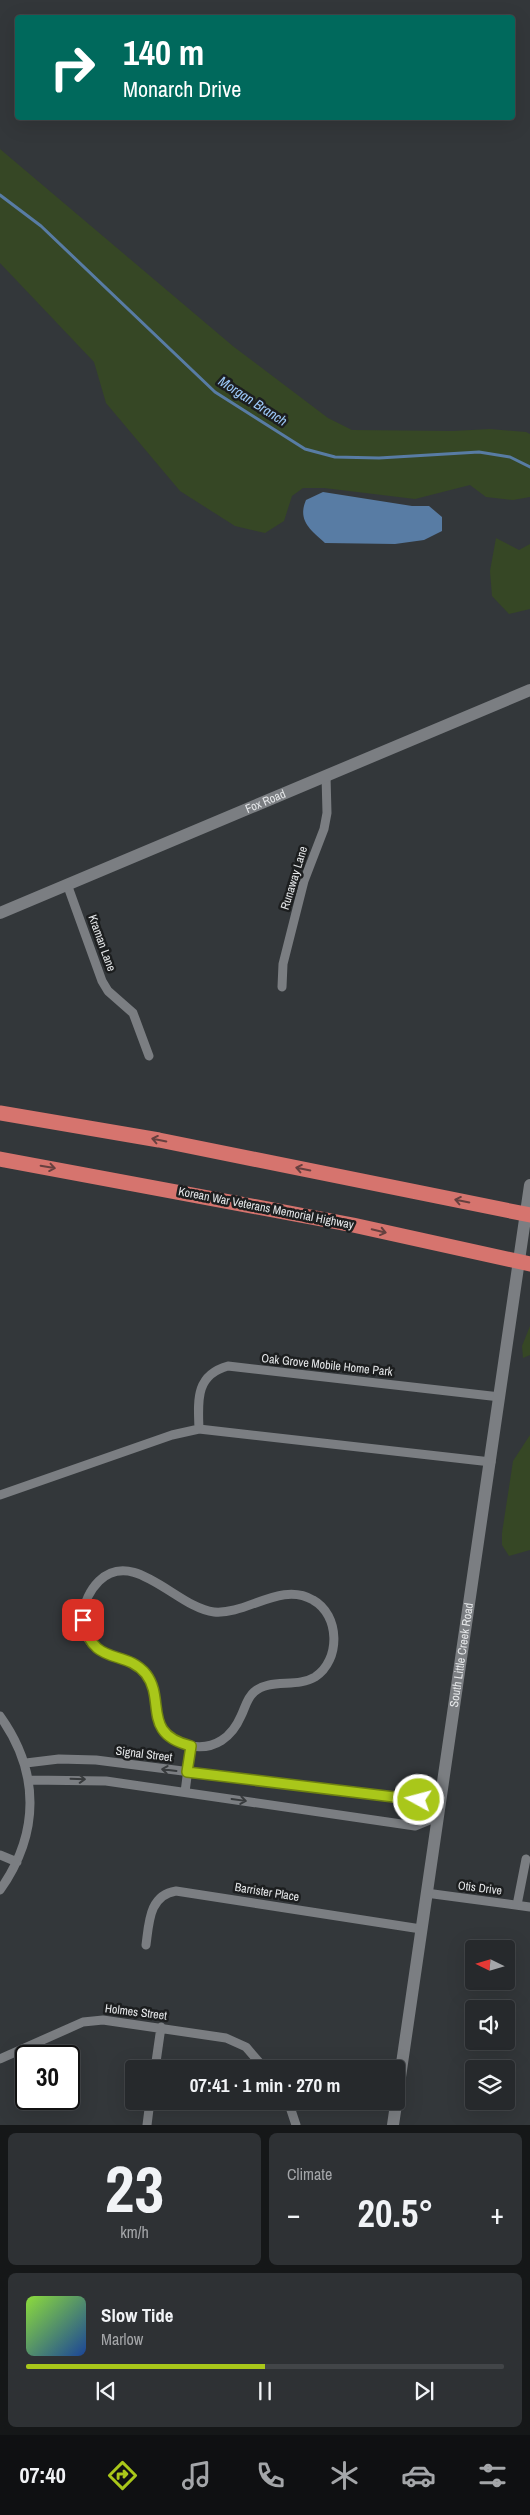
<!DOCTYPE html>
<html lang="en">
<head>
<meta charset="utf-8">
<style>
	:root { --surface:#26292c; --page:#2e3134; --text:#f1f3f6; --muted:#a4a6a9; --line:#424548; --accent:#a9c71a }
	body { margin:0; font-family:"Archivo Narrow",sans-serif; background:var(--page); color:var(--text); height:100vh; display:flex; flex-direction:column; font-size:19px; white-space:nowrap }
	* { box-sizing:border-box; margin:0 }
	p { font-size:16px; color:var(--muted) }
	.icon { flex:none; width:28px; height:28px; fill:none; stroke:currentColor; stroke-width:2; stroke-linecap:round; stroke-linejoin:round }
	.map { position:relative; height:2125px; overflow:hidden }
	.details { display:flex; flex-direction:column; gap:8px; padding:8px; background:#151718; flex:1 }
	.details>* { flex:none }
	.hud { position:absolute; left:15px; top:15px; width:500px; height:105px; border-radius:5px; box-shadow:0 5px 20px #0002,0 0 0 1px var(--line); background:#00695c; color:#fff; overflow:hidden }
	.needle { width:32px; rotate:275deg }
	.controls { position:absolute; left:465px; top:1940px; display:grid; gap:10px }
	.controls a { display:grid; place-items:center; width:50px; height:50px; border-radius:5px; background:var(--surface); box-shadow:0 5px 20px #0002,0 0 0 1px var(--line); font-size:25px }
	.speed { position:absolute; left:15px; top:2045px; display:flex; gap:10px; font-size:25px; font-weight:700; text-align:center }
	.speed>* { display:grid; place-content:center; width:65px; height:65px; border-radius:50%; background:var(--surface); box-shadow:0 5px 20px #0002,0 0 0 1px var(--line); line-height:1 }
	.speed .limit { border:2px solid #111; border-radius:8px; background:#fff; color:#111 }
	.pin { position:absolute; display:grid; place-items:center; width:42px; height:42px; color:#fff; margin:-21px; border-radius:10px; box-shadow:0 2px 8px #0006 }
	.me { position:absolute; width:55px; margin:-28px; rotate:277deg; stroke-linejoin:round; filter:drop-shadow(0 0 4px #0008) }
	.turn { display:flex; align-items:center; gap:18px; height:105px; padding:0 25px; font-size:22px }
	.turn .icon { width:65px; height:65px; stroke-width:2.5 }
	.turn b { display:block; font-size:35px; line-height:42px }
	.big { font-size:38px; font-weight:800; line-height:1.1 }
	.details .tile { flex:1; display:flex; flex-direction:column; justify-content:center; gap:8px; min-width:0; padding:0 18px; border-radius:8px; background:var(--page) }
	.details .dial { align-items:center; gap:0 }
	.dial b { font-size:65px; line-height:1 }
	.song { display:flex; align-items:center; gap:15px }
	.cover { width:60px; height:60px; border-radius:8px; background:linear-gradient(135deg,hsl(90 70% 55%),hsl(220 70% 35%)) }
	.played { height:5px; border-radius:2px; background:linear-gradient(90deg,var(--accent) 50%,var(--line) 50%) }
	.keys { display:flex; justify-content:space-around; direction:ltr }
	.heat { display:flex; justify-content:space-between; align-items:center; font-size:28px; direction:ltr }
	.details .tiles { flex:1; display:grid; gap:8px; grid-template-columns:1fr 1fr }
	.tile:last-child { grid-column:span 2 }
	.trip { position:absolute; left:125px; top:2060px; width:280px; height:50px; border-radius:5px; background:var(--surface); box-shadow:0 5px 20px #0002,0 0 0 1px var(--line); font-weight:800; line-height:50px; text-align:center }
	.tab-bar { display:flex; height:80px; justify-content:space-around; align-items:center; background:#0f1012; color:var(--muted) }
	.tab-bar .icon { width:35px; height:35px }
	.tab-bar .active { color:var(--accent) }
	.tab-bar b { font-size:22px; color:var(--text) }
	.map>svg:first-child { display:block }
</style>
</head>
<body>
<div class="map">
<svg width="530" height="2125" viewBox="0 0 530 2125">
	<rect width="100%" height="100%" fill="#33373a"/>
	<path fill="#364725" d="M 0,149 L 234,347 L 328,418 L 352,430 L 453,431 L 490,429 L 526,432 L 530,434 L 530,497 L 513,500 L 486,497 L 470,485 L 415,499 L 324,488 L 303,488 L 292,496 L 284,521 L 265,533 L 235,526 L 180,491 L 106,403 L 94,362 L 0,263 Z
		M 496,538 L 519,550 L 530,544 L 530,609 L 509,614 L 492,596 L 490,571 Z
		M 530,1326 L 530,1355 L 523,1358 L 522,1346 Z
		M 530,1435 L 530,1550 L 509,1556 L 502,1545 L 502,1533 L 513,1461 Z"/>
	<path fill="#587ca4" d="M 323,492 L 412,506 L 429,506 L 442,517 L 442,531 L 424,540 L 395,544 L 325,543 C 311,530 297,521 306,500 Z"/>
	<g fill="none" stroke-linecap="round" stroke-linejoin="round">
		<path stroke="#587ca4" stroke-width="3" d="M 0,195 L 41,226 L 215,392 L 305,449 L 335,457 L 379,458 L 479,452 L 510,457 L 530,467"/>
		<path stroke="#7b7e82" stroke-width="9" d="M 67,884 L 102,981 L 108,991 L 133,1013 L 149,1056
			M 282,987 L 283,964 L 304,881 L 324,829 L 327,813 L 326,776
			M 199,1429 C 198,1401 195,1375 228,1366 L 500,1397
			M 0,1495 L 172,1435 L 199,1429 L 491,1462
			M 0,1716 C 40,1772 40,1833 0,1890
			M 26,1763 L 59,1759 L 96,1760 L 419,1801 L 437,1817 L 415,1826 L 106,1781 L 29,1780
			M 185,1792 L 191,1746 C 215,1750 232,1737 241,1716 C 245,1708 247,1698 254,1692 C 269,1678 297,1688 315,1677 C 341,1660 340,1615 313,1600 C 281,1581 247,1615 214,1612 C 177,1608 134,1547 99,1581 C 90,1590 84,1603 83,1615 C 81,1663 128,1650 146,1675 C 166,1702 142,1734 191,1746
			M 0,1855 L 17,1862
			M 426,1893 L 530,1907
			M 517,1905 L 526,1859
			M 146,1945 C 149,1923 149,1895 176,1891 L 421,1929
			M 0,2059 L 83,2022 L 103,2020 L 226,2038 L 246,2047 L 265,2069
			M 155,2069 L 161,2027
			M 288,2101 L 296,2125
			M 147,2125 L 150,2101"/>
		<g stroke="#7b7e82" stroke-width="12">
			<path id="s1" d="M 0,913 L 530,690"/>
			<path id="s2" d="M 393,2125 L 530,1185"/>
		</g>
		<path stroke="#d6746e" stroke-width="15" d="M 0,1113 L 159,1140 L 530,1215
			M 0,1159 L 353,1225 L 530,1264"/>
	</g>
	<defs><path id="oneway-shaft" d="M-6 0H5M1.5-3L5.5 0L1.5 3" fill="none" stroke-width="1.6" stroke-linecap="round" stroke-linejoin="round" transform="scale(1.25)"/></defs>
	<g stroke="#66403f">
		<use href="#oneway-shaft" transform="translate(159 1140) rotate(-169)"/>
		<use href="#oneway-shaft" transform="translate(48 1167) rotate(10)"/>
		<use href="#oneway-shaft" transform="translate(303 1169) rotate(-169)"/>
		<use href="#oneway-shaft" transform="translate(462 1201) rotate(-169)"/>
		<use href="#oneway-shaft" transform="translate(379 1231) rotate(13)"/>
	</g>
	<g stroke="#383b3d">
		<use href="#oneway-shaft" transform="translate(169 1770) rotate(-173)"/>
		<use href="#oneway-shaft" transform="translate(78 1779) rotate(2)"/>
		<use href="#oneway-shaft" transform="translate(239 1800) rotate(8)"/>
	</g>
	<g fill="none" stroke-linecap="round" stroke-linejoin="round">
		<defs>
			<path id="route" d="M 83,1620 C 93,1668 125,1648 146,1674 C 166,1700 141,1734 191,1746 L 187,1772 L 419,1800"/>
		</defs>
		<use href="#route" stroke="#6e8111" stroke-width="12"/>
		<use href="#route" stroke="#a9c71a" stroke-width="9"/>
	</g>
	<g text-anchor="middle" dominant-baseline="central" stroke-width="5" stroke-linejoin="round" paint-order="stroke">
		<g font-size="12" fill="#e5e7e9" stroke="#1c1e1f">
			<text stroke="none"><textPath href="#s1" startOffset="288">Fox Road</textPath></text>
			<text transform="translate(294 878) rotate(-73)">Runaway Lane</text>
			<text transform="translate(102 943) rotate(70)">Kraman Lane</text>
			<text transform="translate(266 1208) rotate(11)">Korean War Veterans Memorial Highway</text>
			<text transform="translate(327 1365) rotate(6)">Oak Grove Mobile Home Park</text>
			<text stroke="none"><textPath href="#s2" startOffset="475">South Little Creek Road</textPath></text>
			<text transform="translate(144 1754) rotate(7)">Signal Street</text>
			<text transform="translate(480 1888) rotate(7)">Otis Drive</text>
			<text transform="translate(267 1892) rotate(9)">Barrister Place</text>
			<text transform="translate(136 2012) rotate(7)">Holmes Street</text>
		</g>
		<g font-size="14" font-style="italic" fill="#9cc8f8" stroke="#1c1e1f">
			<text transform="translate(253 401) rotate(33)">Morgan Branch</text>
		</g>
	</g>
</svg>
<div class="controls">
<a><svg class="needle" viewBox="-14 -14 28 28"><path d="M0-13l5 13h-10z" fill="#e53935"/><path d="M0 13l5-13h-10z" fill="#a4a6a9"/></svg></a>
<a><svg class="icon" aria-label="sound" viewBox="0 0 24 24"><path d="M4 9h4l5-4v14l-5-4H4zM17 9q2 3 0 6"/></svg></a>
<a><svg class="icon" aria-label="layers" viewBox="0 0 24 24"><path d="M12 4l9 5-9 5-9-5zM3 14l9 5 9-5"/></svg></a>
</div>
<div class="speed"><div class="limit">30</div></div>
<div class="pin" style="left:83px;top:1620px;background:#d93025"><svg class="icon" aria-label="arrive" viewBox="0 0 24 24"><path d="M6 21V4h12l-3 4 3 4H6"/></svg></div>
<svg class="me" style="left:419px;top:1800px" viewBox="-20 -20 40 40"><circle r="17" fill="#a9c71a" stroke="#fff" stroke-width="3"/><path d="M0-11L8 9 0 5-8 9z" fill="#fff"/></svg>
<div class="trip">07:41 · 1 min · 270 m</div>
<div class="hud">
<div class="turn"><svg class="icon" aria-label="right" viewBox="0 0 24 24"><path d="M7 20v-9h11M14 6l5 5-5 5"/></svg><div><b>140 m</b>Monarch Drive</div></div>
</div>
</div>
<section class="details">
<div class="tiles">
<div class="tile dial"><b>23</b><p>km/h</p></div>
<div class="tile"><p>Climate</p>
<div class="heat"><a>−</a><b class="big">20.5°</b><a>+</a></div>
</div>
<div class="tile">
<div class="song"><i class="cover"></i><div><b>Slow Tide</b><p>Marlow</p></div></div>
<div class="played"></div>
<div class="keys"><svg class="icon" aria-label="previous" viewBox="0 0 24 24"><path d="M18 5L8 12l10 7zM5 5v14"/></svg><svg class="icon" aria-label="pause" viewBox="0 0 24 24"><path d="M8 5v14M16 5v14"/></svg><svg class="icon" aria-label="next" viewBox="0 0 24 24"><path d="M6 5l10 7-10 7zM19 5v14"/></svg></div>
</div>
</div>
</section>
<nav class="tab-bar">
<b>07:40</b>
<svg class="icon active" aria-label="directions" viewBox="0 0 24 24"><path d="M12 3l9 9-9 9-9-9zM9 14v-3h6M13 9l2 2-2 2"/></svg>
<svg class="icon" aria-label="music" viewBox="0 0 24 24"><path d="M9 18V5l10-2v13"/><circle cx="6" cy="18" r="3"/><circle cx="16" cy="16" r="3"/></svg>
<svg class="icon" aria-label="phone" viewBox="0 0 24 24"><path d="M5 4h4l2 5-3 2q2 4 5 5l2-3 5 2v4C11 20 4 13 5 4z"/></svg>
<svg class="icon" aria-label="climate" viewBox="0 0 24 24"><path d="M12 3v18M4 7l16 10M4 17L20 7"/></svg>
<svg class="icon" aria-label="car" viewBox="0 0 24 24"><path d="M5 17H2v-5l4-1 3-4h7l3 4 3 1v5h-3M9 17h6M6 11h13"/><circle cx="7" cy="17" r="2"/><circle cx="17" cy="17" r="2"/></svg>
<svg class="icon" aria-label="filters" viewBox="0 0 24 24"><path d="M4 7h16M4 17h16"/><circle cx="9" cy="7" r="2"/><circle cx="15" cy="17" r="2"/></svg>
</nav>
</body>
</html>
